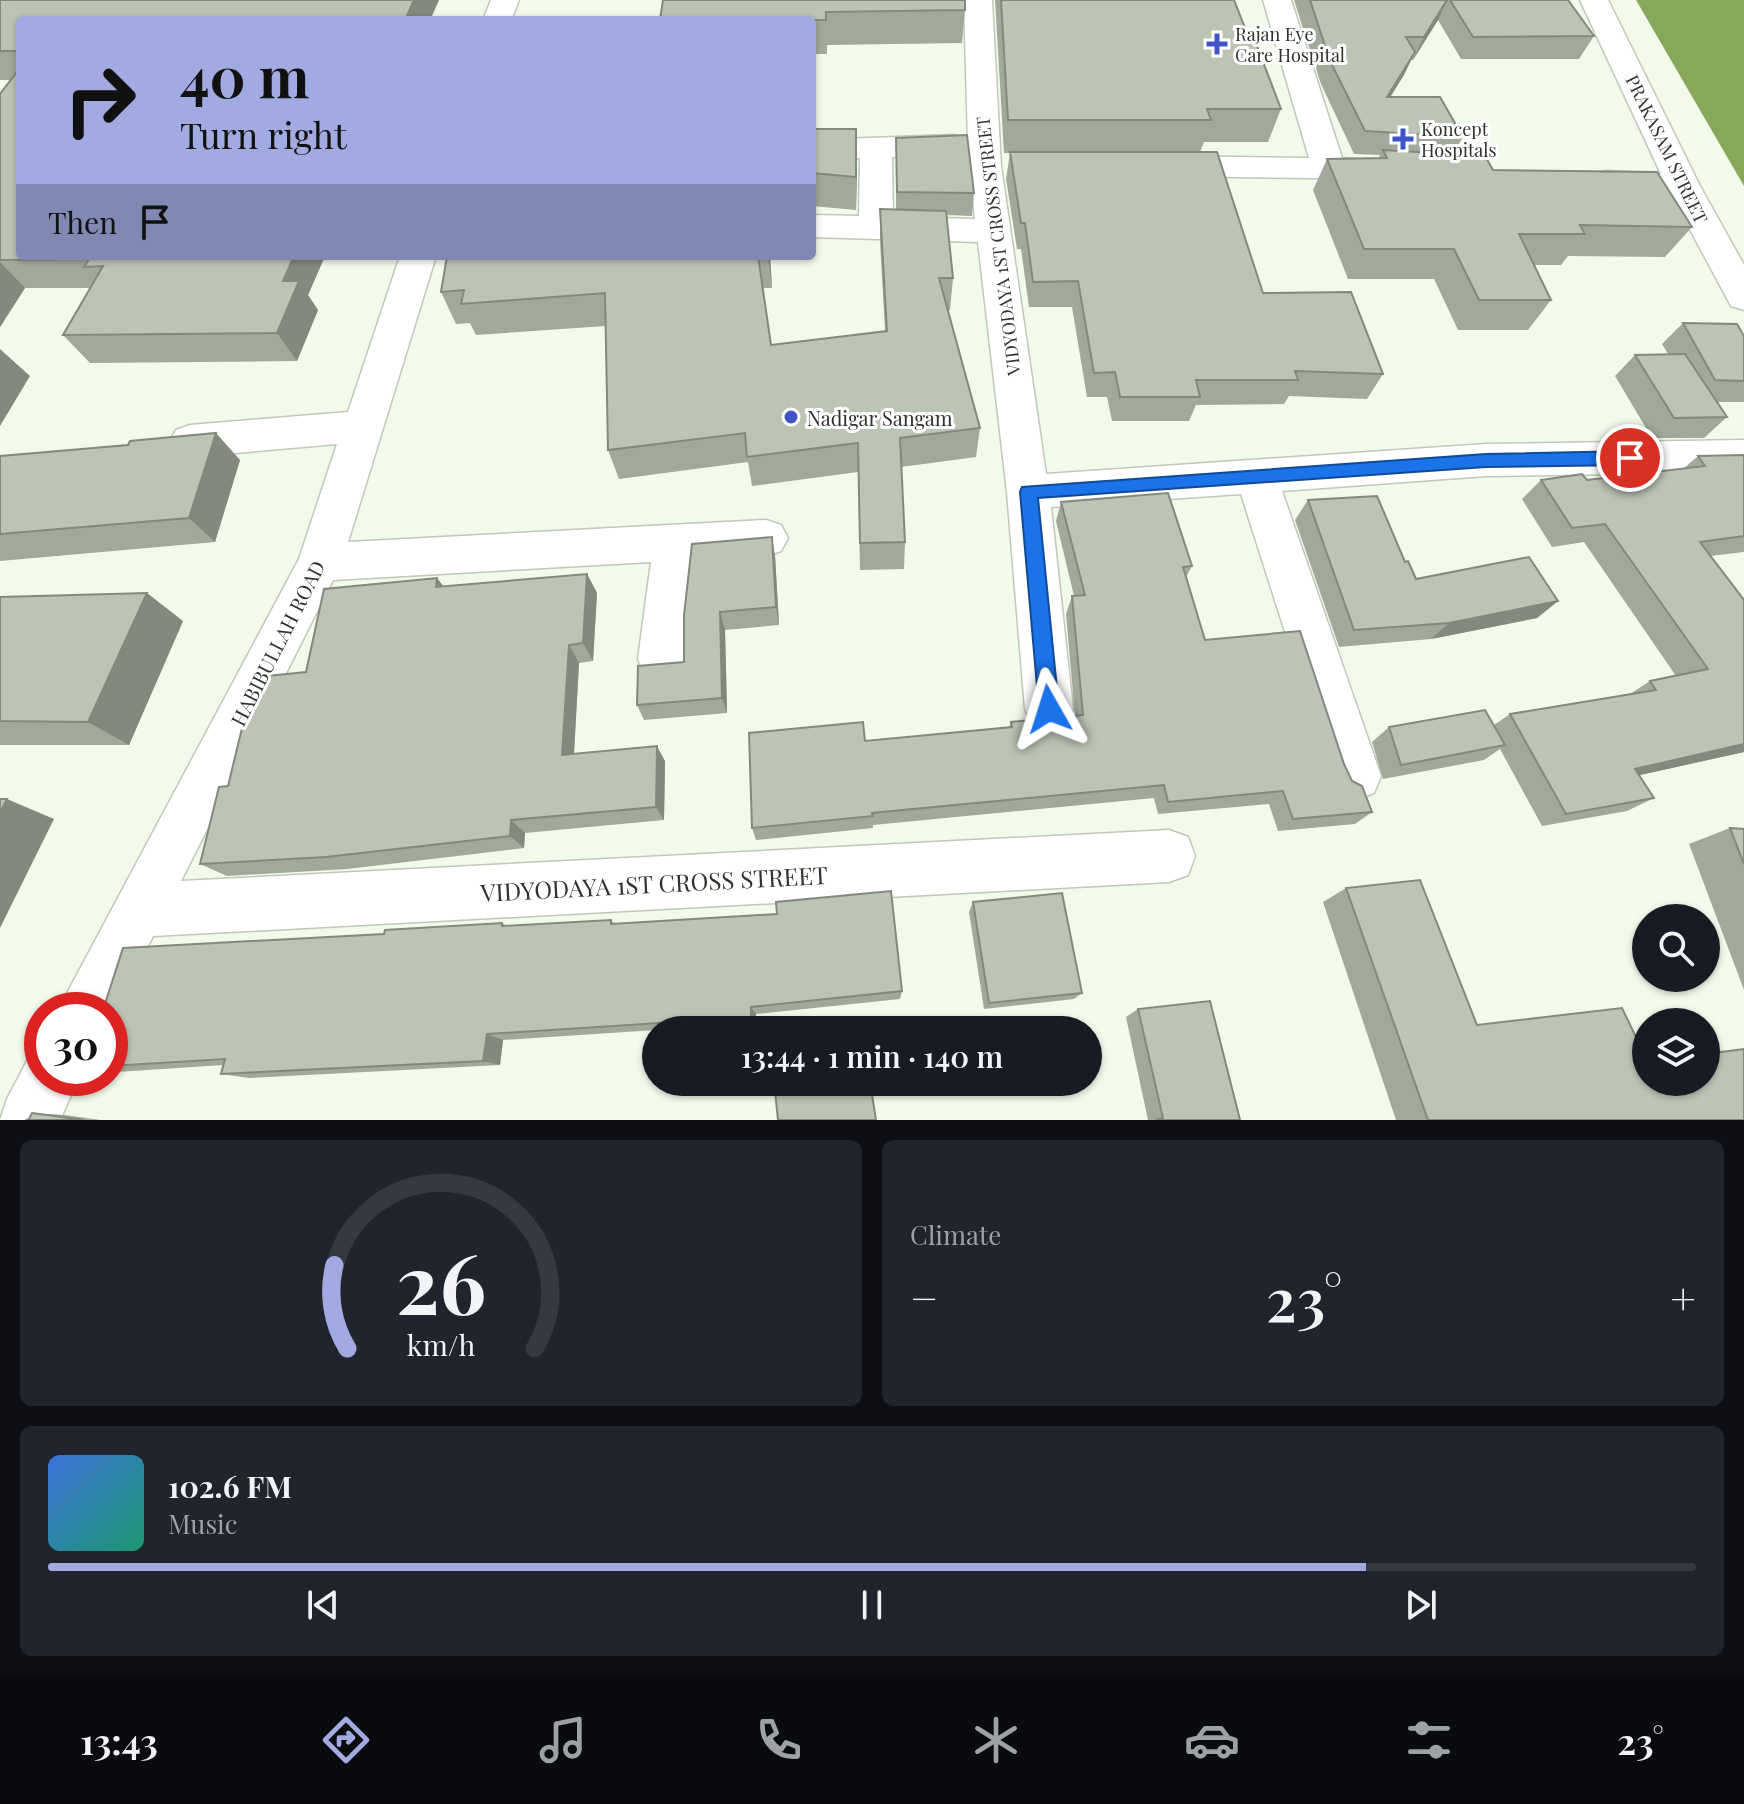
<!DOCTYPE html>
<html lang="en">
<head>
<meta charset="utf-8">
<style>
	:root { --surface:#171b24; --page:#20242c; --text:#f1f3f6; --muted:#9ea1a6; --line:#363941; --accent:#a1abe1 }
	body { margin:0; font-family:"Playfair Display",serif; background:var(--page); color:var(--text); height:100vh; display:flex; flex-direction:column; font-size:30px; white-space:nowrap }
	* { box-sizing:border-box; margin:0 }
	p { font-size:26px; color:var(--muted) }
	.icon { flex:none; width:44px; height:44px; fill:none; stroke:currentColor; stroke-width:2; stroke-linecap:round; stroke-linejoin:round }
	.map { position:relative; height:1120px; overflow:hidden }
	.side { display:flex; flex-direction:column; gap:20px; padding:20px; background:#0d0f14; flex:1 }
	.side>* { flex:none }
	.banner { position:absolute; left:16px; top:16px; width:800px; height:244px; border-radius:8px; box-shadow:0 2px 6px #0004; background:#a1abe1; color:#111; overflow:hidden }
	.tools { position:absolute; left:1632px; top:904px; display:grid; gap:16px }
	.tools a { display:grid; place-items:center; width:88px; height:88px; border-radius:50%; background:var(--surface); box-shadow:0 2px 6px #0004; font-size:40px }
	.speed { position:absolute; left:24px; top:992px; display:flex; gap:16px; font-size:40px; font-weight:700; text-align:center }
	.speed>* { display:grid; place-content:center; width:104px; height:104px; border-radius:50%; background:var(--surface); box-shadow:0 2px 6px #0004; line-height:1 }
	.speed .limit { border:12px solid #d22; background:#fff; color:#111 }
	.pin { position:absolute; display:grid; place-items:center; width:68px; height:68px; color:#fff; margin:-34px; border:4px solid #fff; border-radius:50%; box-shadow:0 2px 8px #0007 }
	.me { position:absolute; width:88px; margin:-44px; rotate:354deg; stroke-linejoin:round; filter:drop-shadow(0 0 6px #0008) }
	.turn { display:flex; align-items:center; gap:28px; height:168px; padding:0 32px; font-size:36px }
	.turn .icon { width:104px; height:104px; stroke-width:2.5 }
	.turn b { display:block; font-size:56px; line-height:68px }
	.then { display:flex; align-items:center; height:76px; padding:0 32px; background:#0003; gap:16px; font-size:30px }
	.big { font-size:60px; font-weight:600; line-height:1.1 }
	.side .card { flex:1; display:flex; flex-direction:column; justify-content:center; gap:12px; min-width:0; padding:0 28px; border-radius:12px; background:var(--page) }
	.side .dial { align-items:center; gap:0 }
	.dial svg { height:208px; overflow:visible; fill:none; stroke:var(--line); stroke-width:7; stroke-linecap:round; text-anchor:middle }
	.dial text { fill:var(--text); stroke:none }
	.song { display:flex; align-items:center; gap:24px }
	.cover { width:96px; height:96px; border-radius:12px; background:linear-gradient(135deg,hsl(220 70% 55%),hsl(160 70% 35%)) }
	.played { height:8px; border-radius:4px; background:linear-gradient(90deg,var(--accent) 80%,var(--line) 80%) }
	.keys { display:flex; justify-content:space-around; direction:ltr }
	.heat { display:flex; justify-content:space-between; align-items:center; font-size:44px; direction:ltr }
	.side .tiles { flex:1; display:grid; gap:20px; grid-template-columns:1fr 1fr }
	.card:last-child { grid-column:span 2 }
	.trip { position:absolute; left:642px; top:1016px; width:460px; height:80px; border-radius:40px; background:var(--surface); box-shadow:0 2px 6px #0004; font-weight:600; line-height:80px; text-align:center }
	.dock { display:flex; height:128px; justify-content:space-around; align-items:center; background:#090b0e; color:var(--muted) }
	.dock .icon { width:56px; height:56px }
	.dock .selected { color:var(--accent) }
	.dock b { font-size:36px; color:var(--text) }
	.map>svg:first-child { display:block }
</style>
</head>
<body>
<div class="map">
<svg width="1744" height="1120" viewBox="0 0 1744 1120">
	<rect width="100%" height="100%" fill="#f2fae9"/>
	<path fill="#87a85b" d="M 1636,0 L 1744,0 L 1744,186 Z"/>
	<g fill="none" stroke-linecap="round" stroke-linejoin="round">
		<defs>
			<path id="minor" d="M 491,0 L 519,0 L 511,20 L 483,20 Z
				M 964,0 L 992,0 L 1001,166 L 1046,474 L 1486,444 L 1744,440 L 1744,472 L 1486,476 L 1282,491 L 1381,776 L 1374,793 L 1356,800 L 1338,793 L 1331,776 L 1241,494 L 1051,507 L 1073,709 L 1066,725 L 1049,731 L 1032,725 L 1025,709 L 1007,492 L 978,242 L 812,237 L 812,215 L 859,216 L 860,158 L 812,160 L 812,140 L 953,135 L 964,138 L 968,143 ZM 968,147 L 975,219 L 893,217 L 892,157 L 964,152 Z
				M 1263,0 L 1291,0 L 1342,158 L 1395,162 L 1399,169 L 1395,176 L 1383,179 L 1163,176 L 1151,173 L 1147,166 L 1151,159 L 1163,156 L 1309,158 Z
				M 1580,0 L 1608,0 L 1700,186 L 1744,265 L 1744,310 L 1731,306 L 1672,196 L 1595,190 L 1590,182 L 1595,174 L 1607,171 L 1661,174 Z
				M 400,256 L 436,256 L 348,542 L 766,520 L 781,525 L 788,538 L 781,551 L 766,556 L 695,560 L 684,659 L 678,674 L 661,680 L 644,674 L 638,659 L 651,562 L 333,580 L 181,881 L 1169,830 L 1188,837 L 1195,856 L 1188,875 L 1169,882 L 153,936 L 110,1022 L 110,1010 L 58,1010 L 299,559 L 337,444 L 190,457 L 176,452 L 170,441 L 176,430 L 190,425 L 348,412 Z
				M 42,1052 L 42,1078 L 79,1078 L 60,1120 L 0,1120 L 7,1099 L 29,1057 Z"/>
		</defs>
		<use href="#minor" stroke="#c0c8b7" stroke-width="3"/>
		<use href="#minor" fill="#fff" fill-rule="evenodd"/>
	</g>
	<path fill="#a2a99b" d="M 0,0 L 439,0 L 430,20 L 20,20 L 20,256 L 325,256 L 308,295 L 318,310 L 297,361 L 90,363 L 63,335 L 90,288 L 25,288 L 0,327 L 0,94 L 10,80 L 0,80 Z
		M 663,0 L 965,10 L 962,43 L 827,45 L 827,54 L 812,54 L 812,20 Z
		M 995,0 L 1234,0 L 1281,109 L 1268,142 L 1204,142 L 1200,152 L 1263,293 L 1383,374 L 1367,399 L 1289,396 L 1284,404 L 1196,405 L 1189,421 L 1112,421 L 1107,397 L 1087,397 L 1072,307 L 1029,307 L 1021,249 L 1017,249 L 1006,179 L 1010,153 L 1004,153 Z
		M 1294,0 L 1568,0 L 1594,36 L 1579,59 L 1461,59 L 1438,20 L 1413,60 L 1411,60 L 1390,97 L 1463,137 L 1453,154 L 1493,170 L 1692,227 L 1665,257 L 1568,256 L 1561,265 L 1534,265 L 1551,300 L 1528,330 L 1458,330 L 1434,279 L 1348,279 L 1313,190 L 1327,159 L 1379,158 L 1380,155 L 1354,154 L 1321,84 Z
		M 812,129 L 857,162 L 856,210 L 812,206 Z
		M 896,138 L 974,193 L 972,216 L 946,215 L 953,278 L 950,310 L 947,310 L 980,428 L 976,457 L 901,467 L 905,542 L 904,569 L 860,570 L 858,472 L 752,486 L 748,462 L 619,479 L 608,450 L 605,326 L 476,335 L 470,323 L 456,324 L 441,292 L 447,256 L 770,256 L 772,288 L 762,288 L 771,345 L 885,331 L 880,242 L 880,209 L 896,210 Z
		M 1683,323 L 1744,336 L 1744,402 L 1717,402 L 1727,417 L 1704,438 L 1652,438 L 1615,376 L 1635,355 L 1668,354 L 1662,344 Z
		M 1744,455 L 1744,552 L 1710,556 L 1744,600 L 1744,752 L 1639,775 L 1654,798 L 1627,811 L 1542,826 L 1500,749 L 1484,760 L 1383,779 L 1372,742 L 1389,727 L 1494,725 L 1510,714 L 1630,694 L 1650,681 L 1676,676 L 1584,542 L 1552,547 L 1522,499 L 1541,480 L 1587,480 L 1683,469 L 1698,456 Z
		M 0,456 L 240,460 L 215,542 L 0,561 Z
		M 1308,500 L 1405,562 L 1416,579 L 1558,601 L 1537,618 L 1431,639 L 1339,647 L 1295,520 Z
		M 1061,502 L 1192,566 L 1186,577 L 1205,640 L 1344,764 L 1352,781 L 1372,812 L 1355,824 L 1278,831 L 1269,804 L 1158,814 L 1154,798 L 873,825 L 873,828 L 756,840 L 752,828 L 865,741 L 1009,727 L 1011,722 L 1075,716 L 1066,614 L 1072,596 L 1074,596 L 1056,521 Z
		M 775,556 L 779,625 L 725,630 L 727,713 L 644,720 L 637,705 L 684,662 L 684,615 Z
		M 587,574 L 597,593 L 593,661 L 579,663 L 574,754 L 665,761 L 664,820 L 525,833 L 524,848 L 347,869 L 227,876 L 200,864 L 306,672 L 443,586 Z
		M 0,597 L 183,621 L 129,745 L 0,745 Z
		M 1730,828 L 1744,829 L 1744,990 L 1689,844 Z
		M 1346,888 L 1477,1025 L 1646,1082 L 1744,1120 L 1396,1120 L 1323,902 Z
		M 973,902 L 1082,993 L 1074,999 L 984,1009 L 969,912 Z
		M 611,920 L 615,924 L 902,991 L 900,999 L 756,1014 L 756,1030 L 656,1030 L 503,1040 L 500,1065 L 249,1078 L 221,1074 L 223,1065 L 117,1072 L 110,1071 L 110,1010 L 384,934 L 502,923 L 506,926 Z
		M 1138,1009 L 1240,1120 L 1148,1120 L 1126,1017 Z
		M 32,1113 L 65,1115 L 101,1120 L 26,1120 L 29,1119 Z"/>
	<path fill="#84897e" d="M 414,0 L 439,0 L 430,20 L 405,20 Z
		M 1447,0 L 1438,20 L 1413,60 L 1424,37 Z
		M 1415,52 L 1404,75 L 1376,120 L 1387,97 Z
		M 856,129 L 857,162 L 856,210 Z
		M 294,256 L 325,256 L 308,295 L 318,310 L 297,361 L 277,333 L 283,281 Z
		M 768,256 L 770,256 L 772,288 Z
		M 0,262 L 25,288 L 0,327 Z
		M 0,349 L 30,376 L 0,426 Z
		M 216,433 L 240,460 L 215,542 L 189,518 Z
		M 772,537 L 775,556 L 779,625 L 776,607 Z
		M 587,574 L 597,593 L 593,661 L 583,643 Z
		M 437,578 L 452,597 L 436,587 Z
		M 147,593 L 183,621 L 129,745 L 88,722 Z
		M 1558,601 L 1537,618 L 1431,639 L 1449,623 Z
		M 720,612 L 725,630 L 727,713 L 722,698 Z
		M 569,645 L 579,663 L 573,770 L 562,755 Z
		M 1744,744 L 1744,752 L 1609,782 L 1635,769 Z
		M 657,746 L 665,761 L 664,820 L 656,807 Z
		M 7,799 L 54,819 L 0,928 L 0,812 Z
		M 511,820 L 525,833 L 524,848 L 510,836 Z
		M 751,1007 L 756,1014 L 756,1030 L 751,1025 Z
		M 487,1034 L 503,1040 L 500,1065 L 483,1061 Z"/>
	<path fill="#bcc4b4" stroke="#84897e" stroke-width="2" d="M 0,0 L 414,0 L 405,20 L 20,20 L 20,51 L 0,51 Z
		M 663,0 L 965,0 L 965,10 L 826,12 L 826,20 L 660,20 Z
		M 1001,0 L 1234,0 L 1247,33 L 1252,33 L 1281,109 L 1207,109 L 1211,120 L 1008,120 Z
		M 1310,0 L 1447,0 L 1424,37 L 1406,37 L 1415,52 L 1387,97 L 1440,97 L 1463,137 L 1365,131 L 1330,61 Z
		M 1450,0 L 1568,0 L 1594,36 L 1473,37 Z
		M 20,68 L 20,256 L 294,256 L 283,281 L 299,281 L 277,333 L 63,335 L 103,266 L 84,267 L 89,259 L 0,260 L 0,94 Z
		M 812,129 L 856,129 L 856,177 L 812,173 Z
		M 967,135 L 974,193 L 897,192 L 896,138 Z
		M 1383,150 L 1485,156 L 1493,170 L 1657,172 L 1692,227 L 1580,225 L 1585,234 L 1519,234 L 1551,300 L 1479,300 L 1454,249 L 1364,249 L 1327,159 L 1387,158 Z
		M 1010,152 L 1217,152 L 1263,293 L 1351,292 L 1383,374 L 1295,371 L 1298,380 L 1196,380 L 1200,397 L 1120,397 L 1115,372 L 1094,373 L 1078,281 L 1033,282 L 1025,223 L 1021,223 Z
		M 880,209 L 946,211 L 953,278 L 939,278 L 980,428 L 900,438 L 905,542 L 860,543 L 858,443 L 747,457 L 745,433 L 608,450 L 605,293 L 461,304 L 464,290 L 441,292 L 447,256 L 762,256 L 758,256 L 771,345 L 887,331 Z
		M 1683,323 L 1737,324 L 1744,336 L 1744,381 L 1715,380 Z
		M 1685,354 L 1727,417 L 1674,418 L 1635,355 Z
		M 216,433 L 189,518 L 0,534 L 0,456 L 128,445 L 130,441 Z
		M 1744,455 L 1744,536 L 1700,542 L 1744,600 L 1744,744 L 1635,769 L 1654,798 L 1566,814 L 1510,714 L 1656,690 L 1650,681 L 1708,669 L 1605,524 L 1572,528 L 1541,480 L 1582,474 L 1587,480 L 1705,466 L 1698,456 Z
		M 1168,493 L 1192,566 L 1183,567 L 1205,640 L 1300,631 L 1344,764 L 1352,781 L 1362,786 L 1372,812 L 1293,819 L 1283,791 L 1168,802 L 1164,785 L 872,813 L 873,816 L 752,828 L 749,733 L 863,722 L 865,741 L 1012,727 L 1011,722 L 1083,715 L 1072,596 L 1085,595 L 1061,502 Z
		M 1377,496 L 1405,562 L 1408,561 L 1416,579 L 1529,557 L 1558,601 L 1449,623 L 1354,630 L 1308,500 Z
		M 772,537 L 776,607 L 720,612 L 722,698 L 637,705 L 638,666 L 684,662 L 684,615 L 692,544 Z
		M 587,574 L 583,643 L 569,645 L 562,755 L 657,746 L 656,807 L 511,820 L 510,836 L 326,857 L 200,864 L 219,787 L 228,786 L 252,687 L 257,677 L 306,672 L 324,589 L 437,578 L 436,587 Z
		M 147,593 L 88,722 L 0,721 L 0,597 Z
		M 1485,710 L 1505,745 L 1401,765 L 1389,727 Z
		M 0,799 L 7,799 L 0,812 Z
		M 1730,828 L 1744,829 L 1744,864 Z
		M 1420,880 L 1477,1025 L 1622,1008 L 1646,1058 L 1646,1082 L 1706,1082 L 1706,1054 L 1744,1049 L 1744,1120 L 1428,1120 L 1346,888 Z
		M 891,891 L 902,991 L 751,1007 L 751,1025 L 678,1030 L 658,1030 L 659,1023 L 487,1034 L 483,1061 L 221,1074 L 225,1059 L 110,1066 L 110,1010 L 103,1010 L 123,948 L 384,934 L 385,930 L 502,923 L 502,926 L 611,920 L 611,924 L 777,914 L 776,902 Z
		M 1062,893 L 1082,993 L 989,1003 L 973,902 Z
		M 1210,1001 L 1240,1120 L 1156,1120 L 1163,1118 L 1138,1009 Z
		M 822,1082 L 870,1082 L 876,1120 L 778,1120 L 775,1091 Z
		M 32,1113 L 84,1120 L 26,1120 L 29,1119 Z"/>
	<path fill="#1a73e8" stroke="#114b97" stroke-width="2" d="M 1630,451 L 1638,458 L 1630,465 L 1486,467 L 1038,498 L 1059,709 L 1056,716 L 1049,718 L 1042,716 L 1039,709 L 1020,492 L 1022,487 L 1486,454 Z"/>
	<g fill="#4053c7" stroke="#fff" stroke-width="3">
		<path d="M1213 32h8v8h8v8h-8v8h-8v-8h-8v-8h8z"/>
		<path d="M1399 127h8v8h8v8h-8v8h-8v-8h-8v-8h8z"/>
		<circle cx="791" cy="417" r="8"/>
	</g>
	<g text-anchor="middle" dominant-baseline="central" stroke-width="6" stroke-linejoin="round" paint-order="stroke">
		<g font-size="18" fill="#30332c" stroke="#fff" text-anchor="start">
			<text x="1235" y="34">Rajan Eye<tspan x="1235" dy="21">Care Hospital</tspan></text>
			<text x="1421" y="129">Koncept<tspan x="1421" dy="21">Hospitals</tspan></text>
		</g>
		<g font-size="18" fill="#30332c" stroke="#fff">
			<text transform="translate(1667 149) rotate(64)">PRAKASAM STREET</text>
			<text transform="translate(998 246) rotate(-97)">VIDYODAYA 1ST CROSS STREET</text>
		</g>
		<g font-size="20" fill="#30332c" stroke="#fff" text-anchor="start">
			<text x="807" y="417">Nadigar Sangam</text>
		</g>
		<g font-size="20" fill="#30332c" stroke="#fff">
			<text transform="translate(277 643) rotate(-63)">HABIBULLAH ROAD</text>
		</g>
		<g font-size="24" fill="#30332c" stroke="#fff">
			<text transform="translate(654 883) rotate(-3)">VIDYODAYA 1ST CROSS STREET</text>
		</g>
	</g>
</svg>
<div class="tools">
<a><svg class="icon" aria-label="search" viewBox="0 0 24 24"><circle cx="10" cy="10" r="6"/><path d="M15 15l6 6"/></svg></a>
<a><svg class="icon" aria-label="layers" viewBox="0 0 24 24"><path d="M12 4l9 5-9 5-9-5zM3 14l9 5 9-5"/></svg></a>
</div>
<div class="speed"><div class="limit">30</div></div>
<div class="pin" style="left:1630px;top:458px;background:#d93025"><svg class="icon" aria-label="arrive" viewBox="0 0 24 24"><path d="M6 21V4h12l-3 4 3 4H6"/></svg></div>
<svg class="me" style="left:1049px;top:709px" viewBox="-20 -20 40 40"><path d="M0-17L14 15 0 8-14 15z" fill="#1a73e8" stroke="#fff" stroke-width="4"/></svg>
<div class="trip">13:44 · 1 min · 140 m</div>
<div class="banner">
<div class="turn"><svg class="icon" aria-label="right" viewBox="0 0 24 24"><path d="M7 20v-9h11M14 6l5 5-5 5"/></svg><div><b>40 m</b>Turn right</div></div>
<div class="then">Then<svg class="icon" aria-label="arrive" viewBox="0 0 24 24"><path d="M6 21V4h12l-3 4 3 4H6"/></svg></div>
</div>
</div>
<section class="side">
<div class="tiles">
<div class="card dial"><svg viewBox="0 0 100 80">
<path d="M14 69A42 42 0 1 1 86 69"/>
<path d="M14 69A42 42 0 0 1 9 37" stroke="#a1abe1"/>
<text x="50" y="56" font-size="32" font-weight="700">26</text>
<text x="50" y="72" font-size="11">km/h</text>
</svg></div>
<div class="card"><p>Climate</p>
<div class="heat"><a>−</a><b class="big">23°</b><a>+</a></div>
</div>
<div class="card">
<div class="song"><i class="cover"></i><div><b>102.6 FM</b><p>Music</p></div></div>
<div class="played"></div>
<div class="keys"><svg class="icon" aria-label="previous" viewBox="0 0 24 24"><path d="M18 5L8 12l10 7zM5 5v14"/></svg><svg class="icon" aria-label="pause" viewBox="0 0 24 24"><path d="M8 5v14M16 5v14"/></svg><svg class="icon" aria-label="next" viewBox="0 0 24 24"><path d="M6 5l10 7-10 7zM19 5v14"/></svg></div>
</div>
</div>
</section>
<nav class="dock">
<b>13:43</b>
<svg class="icon selected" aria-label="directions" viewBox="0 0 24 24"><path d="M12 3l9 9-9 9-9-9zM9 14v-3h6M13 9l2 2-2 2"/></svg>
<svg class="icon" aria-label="music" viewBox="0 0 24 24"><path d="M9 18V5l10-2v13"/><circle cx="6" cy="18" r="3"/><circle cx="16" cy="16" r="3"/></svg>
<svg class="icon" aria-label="phone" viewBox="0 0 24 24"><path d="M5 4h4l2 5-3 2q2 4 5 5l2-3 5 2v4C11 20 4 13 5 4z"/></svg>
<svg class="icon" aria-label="climate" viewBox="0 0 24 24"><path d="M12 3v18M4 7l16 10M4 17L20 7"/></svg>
<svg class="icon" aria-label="car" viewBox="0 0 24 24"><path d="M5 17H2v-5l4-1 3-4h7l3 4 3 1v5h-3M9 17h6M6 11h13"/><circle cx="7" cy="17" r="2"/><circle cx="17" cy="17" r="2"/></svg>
<svg class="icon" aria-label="filters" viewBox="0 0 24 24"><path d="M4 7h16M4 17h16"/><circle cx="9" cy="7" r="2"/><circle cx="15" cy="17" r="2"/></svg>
<b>23°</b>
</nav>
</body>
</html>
